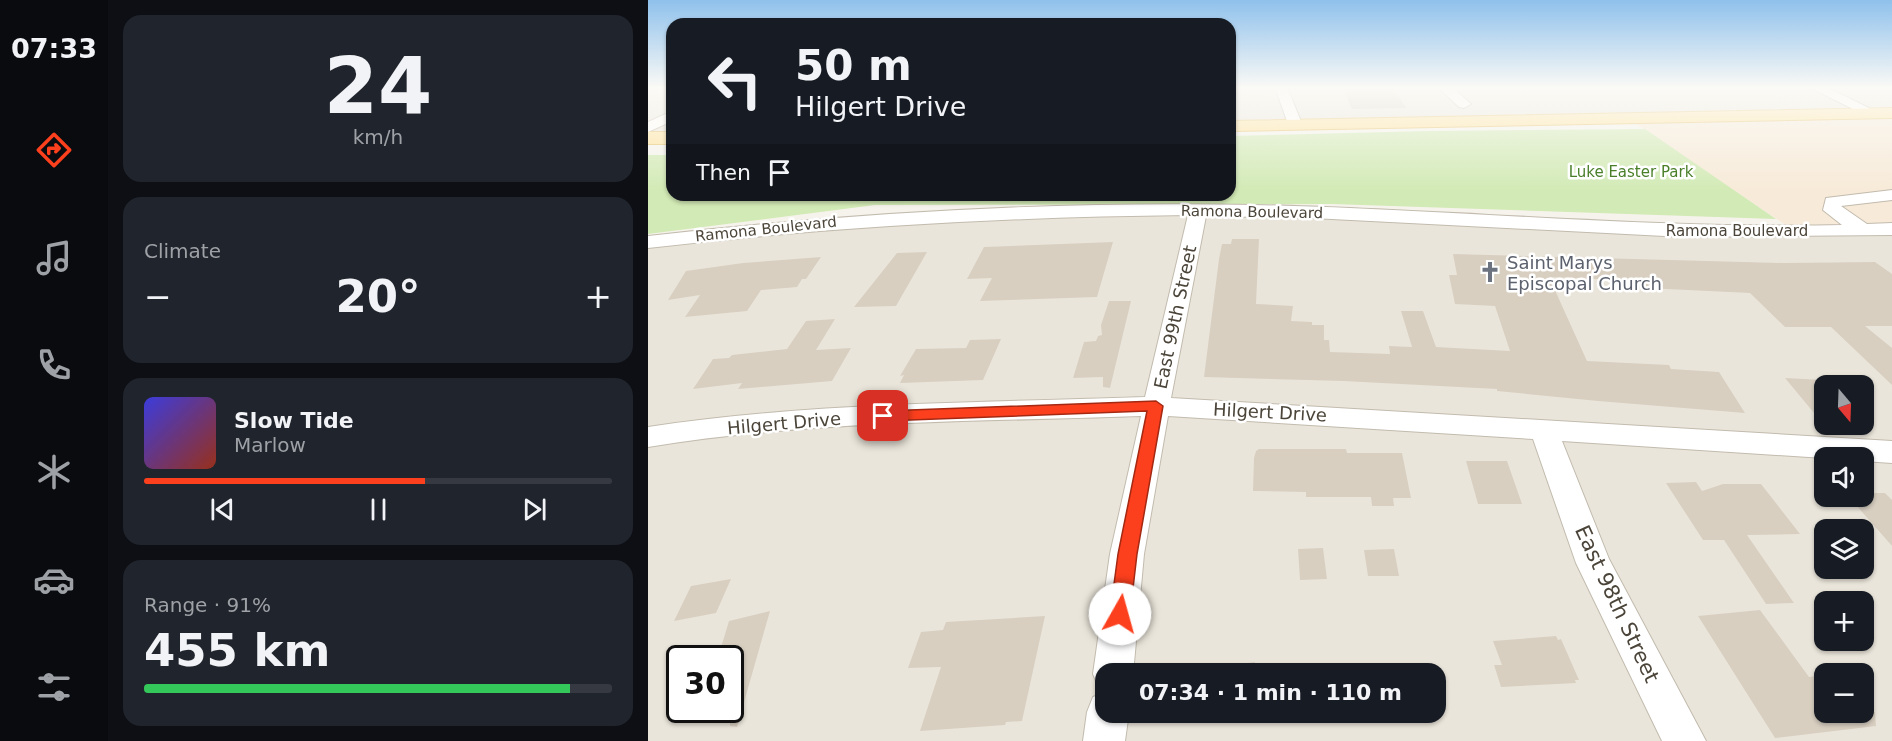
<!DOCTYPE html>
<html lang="en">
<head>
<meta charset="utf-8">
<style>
	:root { --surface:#171b24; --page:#20242c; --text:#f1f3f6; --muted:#9ea1a6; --line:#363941; --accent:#fc3f1d }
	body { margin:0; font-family:"DejaVu Sans",sans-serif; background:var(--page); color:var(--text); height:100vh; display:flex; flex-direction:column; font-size:22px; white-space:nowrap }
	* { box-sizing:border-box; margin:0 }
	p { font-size:20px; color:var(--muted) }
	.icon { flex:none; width:33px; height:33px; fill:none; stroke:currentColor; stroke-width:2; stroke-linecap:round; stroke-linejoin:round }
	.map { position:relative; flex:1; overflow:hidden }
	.side { display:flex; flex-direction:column; gap:15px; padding:15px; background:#0d0f14; width:540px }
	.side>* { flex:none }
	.top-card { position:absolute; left:18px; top:18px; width:570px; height:183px; border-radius:18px; box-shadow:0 2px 4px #0004; background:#171b24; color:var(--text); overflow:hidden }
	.needle { width:39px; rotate:161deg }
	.fabs { position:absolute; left:1166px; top:375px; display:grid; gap:12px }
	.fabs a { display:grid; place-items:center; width:60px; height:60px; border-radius:12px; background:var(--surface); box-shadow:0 2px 4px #0004; font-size:30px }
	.speed { position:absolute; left:18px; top:645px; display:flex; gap:12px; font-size:30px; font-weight:700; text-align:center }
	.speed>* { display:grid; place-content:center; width:78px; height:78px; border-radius:50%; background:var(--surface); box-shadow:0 2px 4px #0004; line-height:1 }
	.speed .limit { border:3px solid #111; border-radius:9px; background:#fff; color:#111 }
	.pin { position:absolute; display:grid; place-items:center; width:51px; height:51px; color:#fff; margin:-26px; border-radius:12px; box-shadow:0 3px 9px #0006 }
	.me { position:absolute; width:66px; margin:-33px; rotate:7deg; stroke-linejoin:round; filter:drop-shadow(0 0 4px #0008) }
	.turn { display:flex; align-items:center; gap:21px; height:126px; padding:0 30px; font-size:27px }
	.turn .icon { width:78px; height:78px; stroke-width:2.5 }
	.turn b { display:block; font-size:42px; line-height:51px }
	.then { display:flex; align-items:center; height:57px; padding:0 30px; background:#0003; gap:12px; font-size:22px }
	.big { font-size:45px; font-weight:600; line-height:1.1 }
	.side .widget { flex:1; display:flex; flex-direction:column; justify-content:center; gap:9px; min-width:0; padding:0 21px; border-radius:18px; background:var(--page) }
	.side .dial { align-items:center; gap:0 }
	.dial b { font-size:78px; line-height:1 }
	.song { display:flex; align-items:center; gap:18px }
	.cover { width:72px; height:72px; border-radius:9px; background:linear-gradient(135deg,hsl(240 70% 55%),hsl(10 70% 35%)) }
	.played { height:6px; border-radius:3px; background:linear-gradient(90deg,var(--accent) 60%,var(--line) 60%) }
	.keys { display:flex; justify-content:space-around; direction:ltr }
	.heat { display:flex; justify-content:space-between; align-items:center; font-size:33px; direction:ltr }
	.charge { height:9px; border-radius:4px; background:linear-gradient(90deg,#34c759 91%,var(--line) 0) }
	.trip { position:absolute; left:447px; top:663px; width:351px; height:60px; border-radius:18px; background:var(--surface); box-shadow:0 2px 4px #0004; font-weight:600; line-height:60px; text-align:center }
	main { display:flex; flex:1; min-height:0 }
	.tabs { display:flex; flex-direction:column; width:108px; justify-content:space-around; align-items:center; background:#090b0e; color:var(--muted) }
	.tabs .icon { width:42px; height:42px }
	.tabs .on { color:var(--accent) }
	.tabs b { font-size:27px; color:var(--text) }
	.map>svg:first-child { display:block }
</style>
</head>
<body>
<main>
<nav class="tabs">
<b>07:33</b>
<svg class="icon on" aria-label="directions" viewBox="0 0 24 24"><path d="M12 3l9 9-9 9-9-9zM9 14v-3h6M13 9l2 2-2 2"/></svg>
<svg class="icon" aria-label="music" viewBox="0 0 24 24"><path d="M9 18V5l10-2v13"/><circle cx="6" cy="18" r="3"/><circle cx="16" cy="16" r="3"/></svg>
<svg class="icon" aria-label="phone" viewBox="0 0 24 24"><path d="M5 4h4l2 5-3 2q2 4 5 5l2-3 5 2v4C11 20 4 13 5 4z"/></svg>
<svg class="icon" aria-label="climate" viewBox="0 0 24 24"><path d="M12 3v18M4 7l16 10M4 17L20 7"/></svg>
<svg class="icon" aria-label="car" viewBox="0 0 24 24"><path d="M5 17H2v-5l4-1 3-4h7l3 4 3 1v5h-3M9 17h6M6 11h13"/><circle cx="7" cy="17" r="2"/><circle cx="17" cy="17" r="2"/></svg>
<svg class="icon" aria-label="filters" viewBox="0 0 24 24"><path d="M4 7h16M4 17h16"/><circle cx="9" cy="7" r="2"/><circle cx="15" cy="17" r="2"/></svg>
</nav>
<section class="side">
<div class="widget dial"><b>24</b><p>km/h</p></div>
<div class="widget"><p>Climate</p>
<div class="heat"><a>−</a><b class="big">20°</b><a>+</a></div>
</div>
<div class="widget">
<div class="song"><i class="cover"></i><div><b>Slow Tide</b><p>Marlow</p></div></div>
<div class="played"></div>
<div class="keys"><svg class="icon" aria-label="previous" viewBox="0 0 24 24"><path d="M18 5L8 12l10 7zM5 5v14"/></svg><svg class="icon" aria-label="pause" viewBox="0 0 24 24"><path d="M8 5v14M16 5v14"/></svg><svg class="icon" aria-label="next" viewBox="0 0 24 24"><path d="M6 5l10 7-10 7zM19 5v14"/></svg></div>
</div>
<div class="widget"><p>Range · 91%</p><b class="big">455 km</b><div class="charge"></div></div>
</section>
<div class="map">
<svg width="1244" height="741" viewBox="0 0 1244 741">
	<rect width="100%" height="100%" fill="#f6f3ec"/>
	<path fill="#eae5da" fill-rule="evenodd" d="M 0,87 L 24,87 L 24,138 L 0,138 Z
		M 582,87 L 1244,87 L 1244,113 L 582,126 Z
		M 550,210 L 846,221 L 1244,229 L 1244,741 L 0,741 L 0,242 L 80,232 ZM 1176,386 L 1215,386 L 1215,424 L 1176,424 ZM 1176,458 L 1215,458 L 1215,496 L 1176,496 ZM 1176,530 L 1215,530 L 1215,568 L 1176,568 ZM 1176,602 L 1215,602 L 1215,640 L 1176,640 ZM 32,658 L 82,658 L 82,710 L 32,710 ZM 458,674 L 788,674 L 788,712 L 458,712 ZM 1176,674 L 1215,674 L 1215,712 L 1176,712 Z"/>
	<path fill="#f7ead8" d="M 1244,113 L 1244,229 L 1148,232 L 979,118 Z"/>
	<path fill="#d2eab5" d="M 997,129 L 1128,219 L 684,204 L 227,205 L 0,234 L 0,155 L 24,155 L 24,195 L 582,195 L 582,136 L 779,131 Z"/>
	<path fill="#d8cfc1" d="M 694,87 L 745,87 L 758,108 L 704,109 Z
		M 584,239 L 611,239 L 608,304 L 645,306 L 643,321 L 664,322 L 664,325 L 676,325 L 676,340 L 681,340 L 682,352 L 742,354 L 741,346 L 764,347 L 753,311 L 775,311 L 788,347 L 862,351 L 847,306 L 807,304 L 801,275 L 809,275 L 805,254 L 1135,263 L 1227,262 L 1244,274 L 1244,326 L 1217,326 L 1244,348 L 1244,385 L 1183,327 L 1137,327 L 1102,293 L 976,287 L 968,280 L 901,277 L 939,361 L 1021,365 L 1023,369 L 1071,372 L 1097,413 L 950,401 L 849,391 L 849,389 L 695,381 L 556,377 L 571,259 L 574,244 L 583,244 Z
		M 465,242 L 449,297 L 332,301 L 344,278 L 319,279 L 336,247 Z
		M 279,252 L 248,306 L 206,307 L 249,253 Z
		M 173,257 L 158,279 L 154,279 L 149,287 L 113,290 L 99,311 L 37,317 L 52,295 L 20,300 L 38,271 L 95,263 Z
		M 461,301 L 483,301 L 462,388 L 455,387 L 455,377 L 425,378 L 436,342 L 448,341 L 450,336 L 454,335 L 453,325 Z
		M 187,319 L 168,350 L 203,348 L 184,381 L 90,389 L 94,383 L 45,389 L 65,359 L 81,358 L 84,355 L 139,349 L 158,321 Z
		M 353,339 L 335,380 L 252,383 L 256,375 L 252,376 L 268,349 L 318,348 L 322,340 Z
		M 1137,378 L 1176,380 L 1176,425 Z
		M 611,449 L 698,449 L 699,453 L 754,453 L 763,498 L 745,498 L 746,506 L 724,506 L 723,497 L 658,497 L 658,492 L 605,491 L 606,458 L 608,451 Z
		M 818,461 L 859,461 L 874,504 L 830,504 Z
		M 1048,482 L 1054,491 L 1075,484 L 1113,484 L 1152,534 L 1099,535 L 1146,603 L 1118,604 L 1076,540 L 1055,540 L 1018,483 Z
		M 1215,493 L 1237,493 L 1244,500 L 1244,546 L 1200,496 L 1215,496 Z
		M 675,548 L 679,579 L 652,580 L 650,549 Z
		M 746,549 L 751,576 L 720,576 L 716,550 Z
		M 83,579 L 68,613 L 26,621 L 43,586 Z
		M 1112,610 L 1161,677 L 1176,675 L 1176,712 L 1227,712 L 1228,726 L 1127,738 L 1050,616 Z
		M 122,611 L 89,727 L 82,726 L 82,651 L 71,654 L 81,621 Z
		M 397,616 L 374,721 L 358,722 L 357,725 L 272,731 L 293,667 L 260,668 L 273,632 L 295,630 L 298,622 Z
		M 908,636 L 910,640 L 913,639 L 931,680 L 927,680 L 928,683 L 853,687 L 846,665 L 854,665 L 845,641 Z
		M 607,662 L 607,665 L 612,665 L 613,674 L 536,674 L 536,671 Z"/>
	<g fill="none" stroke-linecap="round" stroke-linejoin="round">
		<defs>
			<path id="minor" d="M 627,87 L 639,87 L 654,124 L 652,127 L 642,127 L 640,124 Z
				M 790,87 L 804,87 L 823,104 L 816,108 L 811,107 Z
				M 1161,87 L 1178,87 L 1233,114 L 1231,117 L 1221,117 Z
				M 24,111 L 24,121 L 0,132 L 0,122 Z
				M 1244,190 L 1244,200 L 1193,206 L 1219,224 L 1244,223 L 1244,235 L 1036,237 L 664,218 L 558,216 L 523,398 L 1244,441 L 1244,463 L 1215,461 L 1215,458 L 1176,458 L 914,441 L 961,559 L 1058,741 L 1014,741 L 928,563 L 885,439 L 520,416 L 496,554 L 485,674 L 458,674 L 458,690 L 451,688 L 445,674 L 462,554 L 493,416 C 329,422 162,420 0,447 L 0,427 C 164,402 331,403 497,397 L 540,215 C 359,217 179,227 0,248 L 0,236 C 201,213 403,201 606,205 C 802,209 997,229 1194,225 L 1175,210 L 1178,198 Z
				M 458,692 L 458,712 L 481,712 L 477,741 L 435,741 L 439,712 L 445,697 Z"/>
			<path id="major" d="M 1244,108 L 1244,118 L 582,131 L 582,121 Z
				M 0,132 L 24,132 L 24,144 L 0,144 Z"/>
		</defs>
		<use href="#minor" stroke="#c2bbae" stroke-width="2"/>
		<use href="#major" stroke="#e6c16a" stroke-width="2"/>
		<use href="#minor" fill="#fff" fill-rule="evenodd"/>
		<use href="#major" fill="#ffe39c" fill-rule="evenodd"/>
	</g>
	<linearGradient id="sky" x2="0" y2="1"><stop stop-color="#8fc1ec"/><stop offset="0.46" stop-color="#fbfaf6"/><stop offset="1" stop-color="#fbfaf6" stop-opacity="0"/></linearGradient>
	<rect width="1244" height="191" fill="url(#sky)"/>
	<path fill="#fc3f1d" stroke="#a42913" stroke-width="1.5" d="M 508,401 L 515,406 L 489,554 L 482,614 L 479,620 L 472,623 L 465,620 L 462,614 L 470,554 L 499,411 L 235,421 L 228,416 L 235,411 Z"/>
	<defs>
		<symbol id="church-bare" viewBox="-9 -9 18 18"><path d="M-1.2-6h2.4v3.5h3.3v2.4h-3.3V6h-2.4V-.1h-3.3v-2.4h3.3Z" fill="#6b7280" stroke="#fff" stroke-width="2.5" paint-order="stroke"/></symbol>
	</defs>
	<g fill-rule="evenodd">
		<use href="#church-bare" x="827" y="257" width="30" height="30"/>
	</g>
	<g text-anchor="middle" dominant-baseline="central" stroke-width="5" stroke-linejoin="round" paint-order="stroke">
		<g font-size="15" fill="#4a7f2a" stroke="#fff">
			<text x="983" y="172">Luke Easter Park</text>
		</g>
		<g font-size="15" fill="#4b4439" stroke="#fff">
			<text transform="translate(604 212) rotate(1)">Ramona Boulevard</text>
			<text transform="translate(118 229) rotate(-6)">Ramona Boulevard</text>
			<text x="1089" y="231">Ramona Boulevard</text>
		</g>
		<g font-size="18" fill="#5b616d" stroke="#fff" text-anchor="start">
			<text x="859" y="262">Saint Marys<tspan x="859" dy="21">Episcopal Church</tspan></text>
		</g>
		<g font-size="18" fill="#4b4439" stroke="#fff">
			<text transform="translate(527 317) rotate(-78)">East 99th Street</text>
			<text transform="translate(622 412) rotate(3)">Hilgert Drive</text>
			<text transform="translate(136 423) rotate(-5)">Hilgert Drive</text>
		</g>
		<g font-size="21" fill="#4b4439" stroke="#fff">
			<text transform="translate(969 604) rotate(65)">East 98th Street</text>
		</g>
	</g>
</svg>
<div class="fabs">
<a><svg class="needle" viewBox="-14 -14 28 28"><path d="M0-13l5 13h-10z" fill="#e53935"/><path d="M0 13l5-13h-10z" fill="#9ea1a6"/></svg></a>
<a><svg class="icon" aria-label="sound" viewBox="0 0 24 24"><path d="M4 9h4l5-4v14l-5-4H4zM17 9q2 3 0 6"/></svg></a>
<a><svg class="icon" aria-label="layers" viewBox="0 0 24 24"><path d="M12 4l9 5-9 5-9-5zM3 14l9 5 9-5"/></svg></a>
<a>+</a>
<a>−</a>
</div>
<div class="speed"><div class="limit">30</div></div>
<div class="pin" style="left:235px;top:416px;background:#d93025"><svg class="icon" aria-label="arrive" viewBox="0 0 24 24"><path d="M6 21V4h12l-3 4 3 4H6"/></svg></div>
<svg class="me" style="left:472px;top:614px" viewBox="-20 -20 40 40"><circle r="19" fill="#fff"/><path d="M0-13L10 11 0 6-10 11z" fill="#fc3f1d"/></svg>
<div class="trip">07:34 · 1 min · 110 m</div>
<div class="top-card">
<div class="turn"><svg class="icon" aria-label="left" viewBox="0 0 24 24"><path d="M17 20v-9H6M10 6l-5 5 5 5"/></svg><div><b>50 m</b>Hilgert Drive</div></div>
<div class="then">Then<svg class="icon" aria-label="arrive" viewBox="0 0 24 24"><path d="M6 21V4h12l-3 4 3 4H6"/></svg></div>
</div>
</div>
</main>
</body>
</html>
